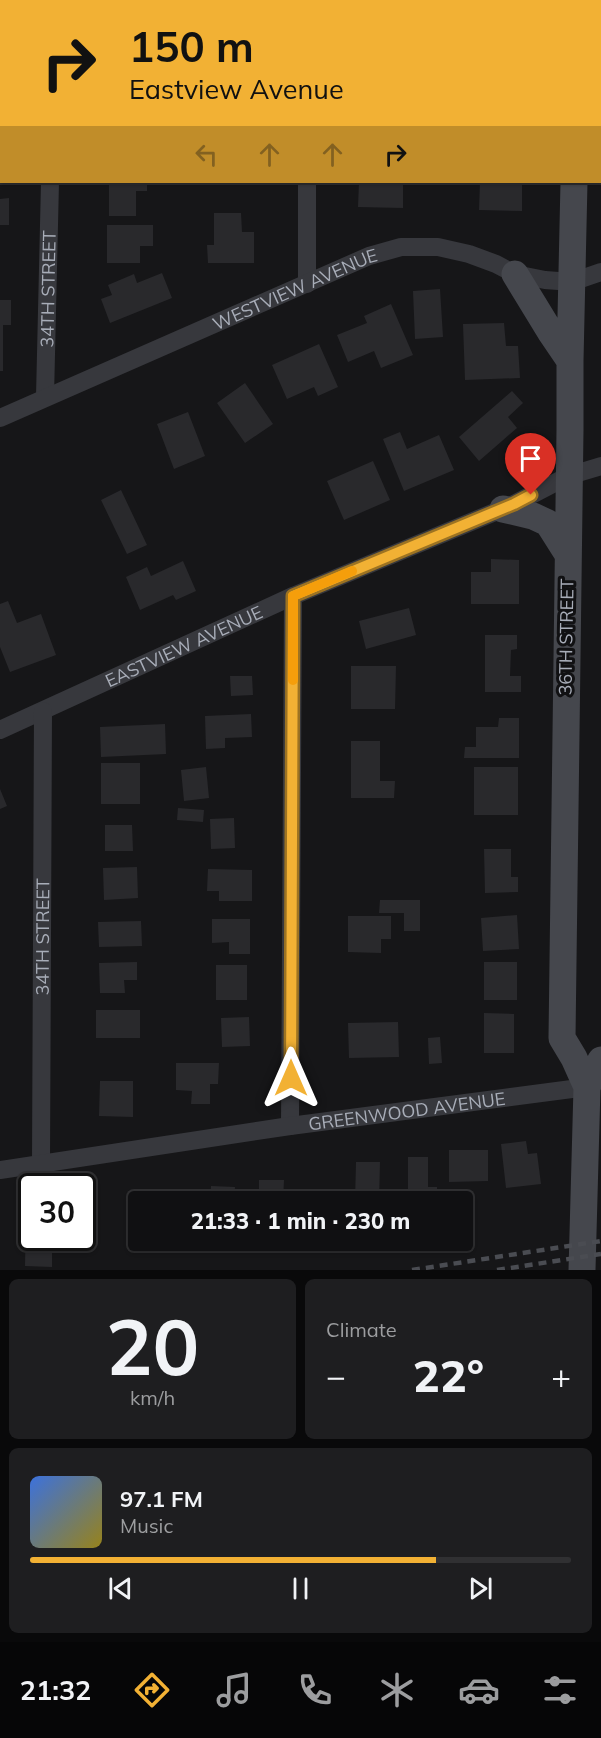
<!DOCTYPE html>
<html lang="en">
<head>
<meta charset="utf-8">
<style>
	:root { --surface:#101012; --page:#1e1e20; --text:#f1f3f6; --muted:#9c9d9f; --line:#303032; --accent:#f2b134 }
	body { margin:0; font-family:Mulish,sans-serif; background:var(--page); color:var(--text); height:100vh; display:flex; flex-direction:column; font-size:22px; white-space:nowrap }
	* { box-sizing:border-box; margin:0 }
	p { font-size:20px; color:var(--muted) }
	.icon { flex:none; width:33px; height:33px; fill:none; stroke:currentColor; stroke-width:2; stroke-linecap:round; stroke-linejoin:round }
	.map { position:relative; height:1270px; overflow:hidden }
	.side { display:flex; flex-direction:column; gap:9px; padding:9px; background:#09090a; flex:1 }
	.side>* { flex:none }
	.banner { position:absolute; left:0px; top:0px; width:602px; height:183px; box-shadow:0 2px 4px #0004,0 0 0 2px var(--line); background:#f2b134; color:#111; overflow:hidden }
	.speed { position:absolute; left:18px; top:1173px; display:flex; gap:12px; font-size:30px; font-weight:700; text-align:center }
	.speed>* { display:grid; place-content:center; width:78px; height:78px; border-radius:50%; background:var(--surface); box-shadow:0 2px 4px #0004,0 0 0 2px var(--line); line-height:1 }
	.speed .limit { border:3px solid #111; border-radius:9px; background:#fff; color:#111 }
	.pin { position:absolute; display:grid; place-items:center; width:51px; height:51px; color:#fff; margin:-62px -26px; border-radius:50% 50% 50% 0; rotate:-45deg; box-shadow:0 0 6px #0007 }
	.pin .icon { rotate:45deg }
	.me { position:absolute; width:66px; margin:-33px; rotate:0deg; stroke-linejoin:round; filter:drop-shadow(0 0 4px #0008) }
	.turn { display:flex; align-items:center; gap:21px; height:126px; padding:0 30px; font-size:27px }
	.turn .icon { width:78px; height:78px; stroke-width:2.5 }
	.turn b { display:block; font-size:42px; line-height:51px }
	.lanes { display:flex; align-items:center; height:57px; padding:0 30px; background:#0003; justify-content:center; gap:30px; direction:ltr }
	.lanes .off { opacity:.35 }
	.big { font-size:45px; font-weight:800; line-height:1.1 }
	.side .tile { flex:1; display:flex; flex-direction:column; justify-content:center; gap:9px; min-width:0; padding:0 21px; border-radius:9px; background:var(--page) }
	.side .dial { align-items:center; gap:0 }
	.dial b { font-size:78px; line-height:1 }
	.song { display:flex; align-items:center; gap:18px }
	.cover { width:72px; height:72px; border-radius:9px; background:linear-gradient(135deg,hsl(220 70% 55%),hsl(50 70% 35%)) }
	.played { height:6px; border-radius:3px; background:linear-gradient(90deg,var(--accent) 75%,var(--line) 75%) }
	.keys { display:flex; justify-content:space-around; direction:ltr }
	.heat { display:flex; justify-content:space-between; align-items:center; font-size:33px; direction:ltr }
	.side .tiles { flex:1; display:grid; gap:9px; grid-template-columns:1fr 1fr }
	.tile:last-child { grid-column:span 2 }
	.trip { position:absolute; left:128px; top:1191px; width:345px; height:60px; border-radius:6px; background:var(--surface); box-shadow:0 2px 4px #0004,0 0 0 2px var(--line); font-weight:800; line-height:60px; text-align:center }
	.tabs { display:flex; height:96px; justify-content:space-around; align-items:center; background:#060607; color:var(--muted) }
	.tabs .icon { width:42px; height:42px }
	.tabs .active { color:var(--accent) }
	.tabs b { font-size:27px; color:var(--text) }
	.map>svg:first-child { display:block }
</style>
</head>
<body>
<div class="map">
<svg width="601" height="1270" viewBox="0 0 601 1270">
	<rect width="100%" height="100%" fill="#161618"/>
	<path fill="#29292c" d="M 109,182 L 147,182 L 147,191 L 136,191 L 136,216 L 109,216 Z
		M 359,182 L 403,183 L 403,208 L 358,207 Z
		M 480,182 L 522,182 L 522,211 L 479,210 Z
		M 9,198 L 9,225 L 0,225 L 0,199 Z
		M 214,213 L 241,213 L 242,232 L 254,232 L 254,263 L 208,263 L 207,245 L 214,245 Z
		M 107,225 L 153,225 L 153,246 L 140,246 L 140,263 L 107,263 Z
		M 162,273 L 172,298 L 110,323 L 101,299 L 112,295 L 108,285 L 134,274 L 137,283 Z
		M 440,289 L 443,337 L 415,339 L 413,291 Z
		M 0,300 L 11,300 L 11,325 L 3,325 L 3,371 L 0,371 Z
		M 391,304 L 413,355 L 381,368 L 374,351 L 348,362 L 337,335 L 367,323 L 364,316 Z
		M 504,323 L 506,346 L 518,346 L 520,378 L 465,380 L 463,324 Z
		M 319,344 L 338,387 L 318,396 L 314,387 L 287,399 L 272,365 Z
		M 245,383 L 273,424 L 245,443 L 217,403 Z
		M 512,391 L 523,403 L 508,417 L 517,428 L 479,461 L 459,437 Z
		M 188,412 L 205,456 L 174,469 L 157,424 Z
		M 400,432 L 407,449 L 439,435 L 454,470 L 404,491 L 383,439 Z
		M 373,461 L 390,500 L 344,520 L 327,481 Z
		M 121,490 L 147,545 L 127,554 L 101,500 Z
		M 491,559 L 519,560 L 519,604 L 471,604 L 471,572 L 491,572 Z
		M 183,561 L 196,591 L 176,600 L 173,595 L 140,610 L 126,577 L 147,567 L 151,576 Z
		M 8,601 L 17,623 L 41,614 L 56,655 L 10,672 L 0,647 L 0,604 Z
		M 409,608 L 416,635 L 366,649 L 359,621 Z
		M 485,635 L 517,635 L 517,649 L 511,650 L 510,676 L 521,676 L 521,692 L 485,692 Z
		M 351,666 L 396,666 L 395,709 L 351,709 Z
		M 230,676 L 252,676 L 253,695 L 231,696 Z
		M 251,714 L 252,737 L 225,738 L 225,748 L 206,749 L 205,716 Z
		M 499,718 L 519,718 L 519,758 L 464,758 L 465,747 L 476,747 L 476,727 L 498,727 Z
		M 165,724 L 166,754 L 101,757 L 100,727 Z
		M 351,741 L 380,741 L 380,781 L 395,781 L 394,798 L 351,798 Z
		M 101,763 L 140,763 L 140,804 L 101,804 Z
		M 206,767 L 209,798 L 184,801 L 181,770 Z
		M 474,767 L 518,767 L 518,815 L 474,815 Z
		M 0,789 L 7,806 L 0,809 Z
		M 178,808 L 204,810 L 203,822 L 177,820 Z
		M 234,818 L 235,848 L 211,849 L 210,819 Z
		M 105,825 L 132,825 L 133,851 L 105,851 Z
		M 484,849 L 511,849 L 511,877 L 518,877 L 518,892 L 485,893 Z
		M 137,867 L 138,898 L 104,900 L 103,868 Z
		M 208,869 L 252,870 L 252,901 L 219,901 L 219,891 L 207,891 Z
		M 380,900 L 420,900 L 420,931 L 404,931 L 404,913 L 379,913 Z
		M 517,915 L 519,949 L 483,951 L 481,918 Z
		M 348,916 L 391,916 L 391,939 L 381,939 L 381,953 L 348,952 Z
		M 212,919 L 250,919 L 250,954 L 229,954 L 229,942 L 212,943 Z
		M 141,921 L 142,946 L 99,947 L 98,922 Z
		M 137,962 L 137,980 L 124,980 L 125,993 L 100,993 L 99,963 Z
		M 484,962 L 517,962 L 517,1000 L 484,1000 Z
		M 216,965 L 247,965 L 247,1000 L 216,1000 Z
		M 96,1010 L 140,1010 L 140,1038 L 96,1038 Z
		M 484,1013 L 514,1014 L 514,1053 L 484,1053 Z
		M 249,1017 L 250,1046 L 222,1047 L 221,1018 Z
		M 398,1022 L 399,1057 L 349,1058 L 348,1023 Z
		M 440,1037 L 442,1063 L 429,1064 L 428,1038 Z
		M 176,1063 L 219,1063 L 218,1084 L 210,1084 L 210,1104 L 191,1104 L 192,1091 L 176,1090 Z
		M 100,1081 L 133,1081 L 133,1117 L 99,1116 Z
		M 526,1141 L 528,1154 L 537,1153 L 541,1184 L 506,1188 L 501,1144 Z
		M 449,1150 L 488,1150 L 488,1181 L 449,1182 Z
		M 408,1157 L 428,1157 L 428,1187 L 437,1187 L 437,1202 L 408,1202 Z
		M 356,1162 L 380,1162 L 379,1202 L 355,1202 Z
		M 259,1180 L 284,1180 L 283,1202 L 259,1202 Z
		M 211,1186 L 235,1187 L 234,1202 L 210,1202 Z
		M 82,1206 L 88,1206 L 90,1246 L 67,1247 L 66,1238 L 82,1238 Z
		M 26,1215 L 32,1215 L 32,1238 L 52,1238 L 52,1267 L 25,1266 Z"/>
	<g fill="none" stroke-linecap="round" stroke-linejoin="round">
		<g stroke="#37383d" stroke-width="18">
			<path d="M 307,0 L 307,2"/>
			<path d="M 54,2 L 54,0"/>
			<path d="M 307,182 L 307,284"/>
			<path id="s1" d="M 45,397 L 50,182"/>
			<path id="s2" d="M 0,418 L 369,256 L 401,247 L 438,247 L 469,254 L 496,264 L 515,274 L 545,280 L 572,282 L 601,272"/>
			<path id="s3" d="M 0,730 L 293,596 L 514,504 L 568,476 L 601,466"/>
			<path d="M 290,1126 L 293,596"/>
			<path id="s4" d="M 41,1163 L 43,711"/>
			<path id="s5" d="M 0,1170 L 290,1126 L 587,1087"/>
		</g>
		<path stroke="#45474d" stroke-width="27" d="M 578,2 L 578,0
			M 574,182 L 570,361 L 570,430 L 562,1038 L 574,1058 L 587,1087 L 582,1270
			M 515,274 L 551,333 L 570,361
			M 503,509 L 533,516 L 548,523 L 567,553
			M 587,1087 L 601,1060"/>
		<path stroke="#4a4c52" stroke-width="4.5" stroke-dasharray="8 6" stroke-linecap="butt" d="M 412,1270 L 601,1241
			M 497,1270 L 601,1254"/>
	</g>
	<g fill="none" stroke-linecap="round" stroke-linejoin="round">
		<defs>
			<path id="route" d="M 291,1078 L 293,596 L 514,504 L 531,495"/>
		</defs>
		<use href="#route" stroke="#9d7322" stroke-width="15"/>
		<use href="#route" stroke="#f2b134" stroke-width="10"/>
		<path stroke="#f59e0b" stroke-width="10" d="M 293,680 L 293,596 L 352,571"/>
	</g>
	<g text-anchor="middle" dominant-baseline="central" stroke-width="6" stroke-linejoin="round" paint-order="stroke">
		<g font-size="18" fill="#a8adb8" stroke="#111113">
			<text stroke="none"><textPath href="#s1" startOffset="108">34TH STREET</textPath></text>
			<text stroke="none"><textPath href="#s2" startOffset="322">WESTVIEW AVENUE</textPath></text>
			<text transform="translate(566 637) rotate(-89)">36TH STREET</text>
			<text stroke="none"><textPath href="#s3" startOffset="202">EASTVIEW AVENUE</textPath></text>
			<text stroke="none"><textPath href="#s4" startOffset="226">34TH STREET</textPath></text>
			<text stroke="none"><textPath href="#s5" startOffset="411">GREENWOOD AVENUE</textPath></text>
		</g>
	</g>
</svg>
<div class="speed"><div class="limit">30</div></div>
<div class="pin" style="left:531px;top:495px;background:#d93025"><svg class="icon" aria-label="arrive" viewBox="0 0 24 24"><path d="M6 21V4h12l-3 4 3 4H6"/></svg></div>
<svg class="me" style="left:291px;top:1078px" viewBox="-20 -20 40 40"><path d="M0-17L14 15 0 8-14 15z" fill="#f2b134" stroke="#fff" stroke-width="4"/></svg>
<div class="trip">21:33 · 1 min · 230 m</div>
<div class="banner">
<div class="turn"><svg class="icon" aria-label="right" viewBox="0 0 24 24"><path d="M7 20v-9h11M14 6l5 5-5 5"/></svg><div><b>150 m</b>Eastview Avenue</div></div>
<div class="lanes"><svg class="icon off" aria-label="left" viewBox="0 0 24 24"><path d="M17 20v-9H6M10 6l-5 5 5 5"/></svg><svg class="icon off" aria-label="ahead" viewBox="0 0 24 24"><path d="M12 20V5M6 11l6-6 6 6"/></svg><svg class="icon off" aria-label="ahead" viewBox="0 0 24 24"><path d="M12 20V5M6 11l6-6 6 6"/></svg><svg class="icon" aria-label="right" viewBox="0 0 24 24"><path d="M7 20v-9h11M14 6l5 5-5 5"/></svg></div>
</div>
</div>
<section class="side">
<div class="tiles">
<div class="tile dial"><b>20</b><p>km/h</p></div>
<div class="tile"><p>Climate</p>
<div class="heat"><a>−</a><b class="big">22°</b><a>+</a></div>
</div>
<div class="tile">
<div class="song"><i class="cover"></i><div><b>97.1 FM</b><p>Music</p></div></div>
<div class="played"></div>
<div class="keys"><svg class="icon" aria-label="previous" viewBox="0 0 24 24"><path d="M18 5L8 12l10 7zM5 5v14"/></svg><svg class="icon" aria-label="pause" viewBox="0 0 24 24"><path d="M8 5v14M16 5v14"/></svg><svg class="icon" aria-label="next" viewBox="0 0 24 24"><path d="M6 5l10 7-10 7zM19 5v14"/></svg></div>
</div>
</div>
</section>
<nav class="tabs">
<b>21:32</b>
<svg class="icon active" aria-label="directions" viewBox="0 0 24 24"><path d="M12 3l9 9-9 9-9-9zM9 14v-3h6M13 9l2 2-2 2"/></svg>
<svg class="icon" aria-label="music" viewBox="0 0 24 24"><path d="M9 18V5l10-2v13"/><circle cx="6" cy="18" r="3"/><circle cx="16" cy="16" r="3"/></svg>
<svg class="icon" aria-label="phone" viewBox="0 0 24 24"><path d="M5 4h4l2 5-3 2q2 4 5 5l2-3 5 2v4C11 20 4 13 5 4z"/></svg>
<svg class="icon" aria-label="climate" viewBox="0 0 24 24"><path d="M12 3v18M4 7l16 10M4 17L20 7"/></svg>
<svg class="icon" aria-label="car" viewBox="0 0 24 24"><path d="M5 17H2v-5l4-1 3-4h7l3 4 3 1v5h-3M9 17h6M6 11h13"/><circle cx="7" cy="17" r="2"/><circle cx="17" cy="17" r="2"/></svg>
<svg class="icon" aria-label="filters" viewBox="0 0 24 24"><path d="M4 7h16M4 17h16"/><circle cx="9" cy="7" r="2"/><circle cx="15" cy="17" r="2"/></svg>
</nav>
</body>
</html>
